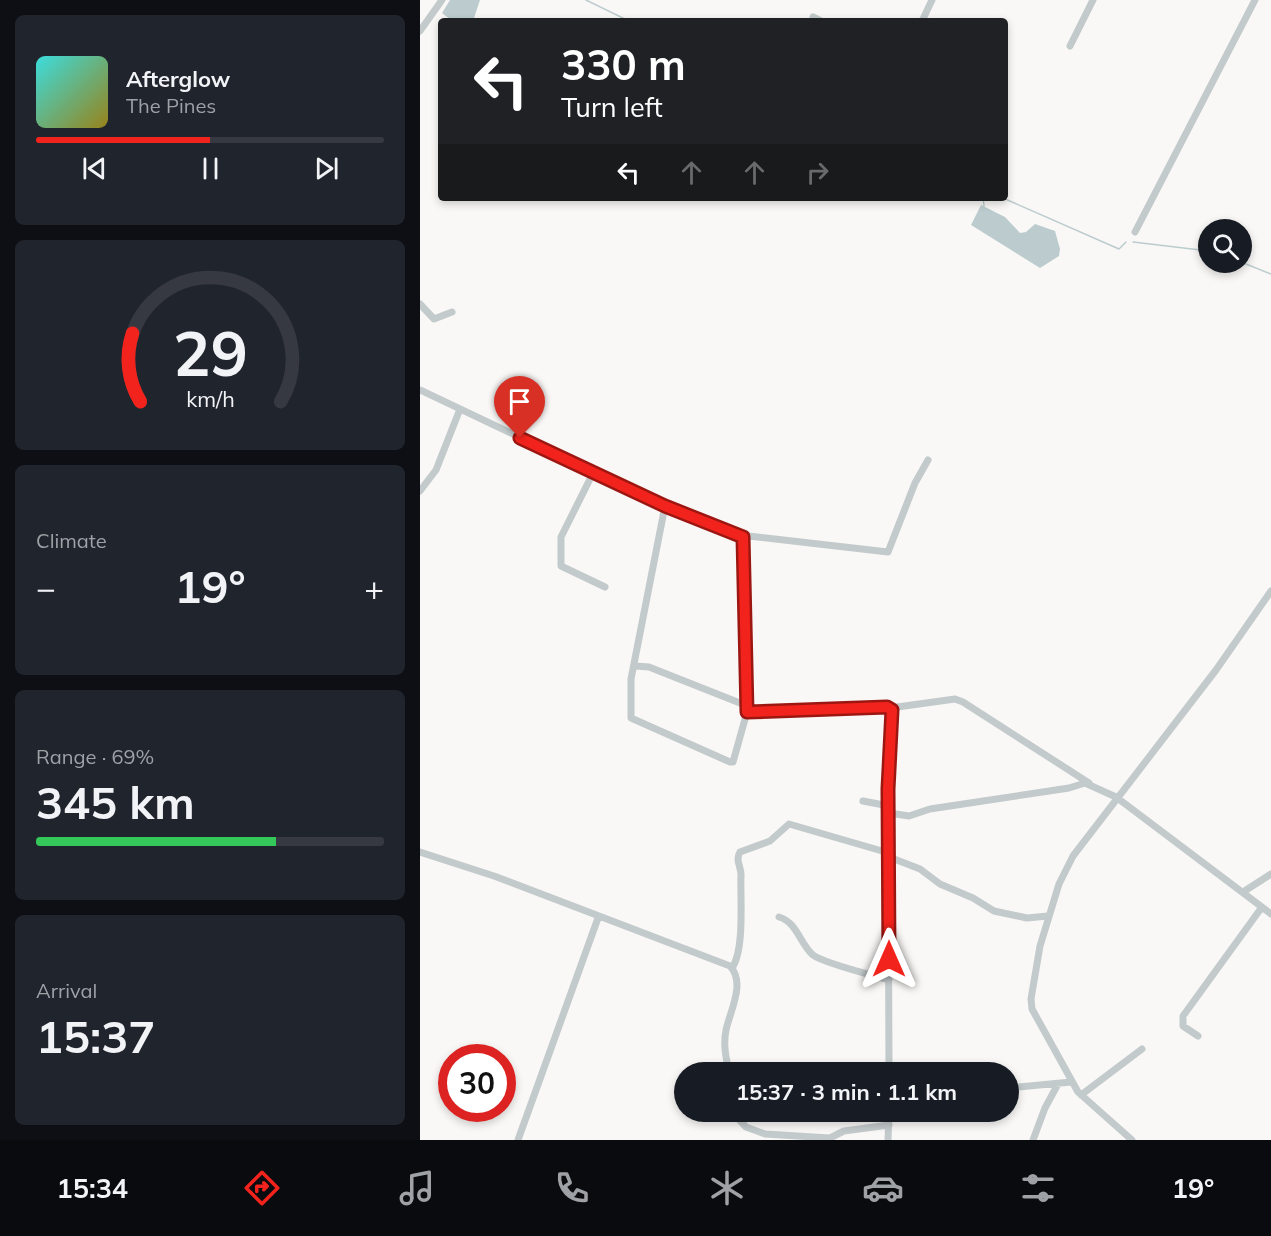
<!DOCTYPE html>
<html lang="en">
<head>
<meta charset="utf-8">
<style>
	:root { --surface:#171b24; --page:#20242c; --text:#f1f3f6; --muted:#9ea1a6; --line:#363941; --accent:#f2231c }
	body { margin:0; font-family:Mulish,sans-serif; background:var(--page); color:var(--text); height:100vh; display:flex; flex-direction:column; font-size:22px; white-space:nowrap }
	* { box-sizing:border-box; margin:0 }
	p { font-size:20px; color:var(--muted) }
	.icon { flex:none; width:33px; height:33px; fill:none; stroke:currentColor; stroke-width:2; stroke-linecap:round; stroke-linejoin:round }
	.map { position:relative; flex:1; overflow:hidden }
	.details { display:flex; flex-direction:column; gap:15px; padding:15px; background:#0d0f14; width:420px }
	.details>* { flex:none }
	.hud { position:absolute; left:18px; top:18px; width:570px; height:183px; border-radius:6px; box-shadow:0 3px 9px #0003; background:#202124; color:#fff; overflow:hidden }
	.controls { position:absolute; left:778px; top:219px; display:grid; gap:12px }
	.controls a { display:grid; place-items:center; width:54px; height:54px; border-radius:50%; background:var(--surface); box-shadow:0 3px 9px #0003; font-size:30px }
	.speed { position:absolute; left:18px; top:1044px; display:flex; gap:12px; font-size:30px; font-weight:700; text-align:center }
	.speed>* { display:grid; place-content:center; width:78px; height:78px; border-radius:50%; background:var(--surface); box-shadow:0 3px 9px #0003; line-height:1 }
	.speed .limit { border:9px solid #d22; background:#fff; color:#111 }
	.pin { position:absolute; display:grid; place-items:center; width:51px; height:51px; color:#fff; margin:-62px -26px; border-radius:50% 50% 50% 0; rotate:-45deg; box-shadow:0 0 6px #0007 }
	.pin .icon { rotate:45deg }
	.me { position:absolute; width:66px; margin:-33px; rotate:0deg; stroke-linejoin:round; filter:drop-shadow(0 0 4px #0008) }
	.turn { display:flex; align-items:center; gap:21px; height:126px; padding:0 24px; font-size:27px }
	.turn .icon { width:78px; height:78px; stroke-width:2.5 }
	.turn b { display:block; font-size:42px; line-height:51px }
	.lanes { display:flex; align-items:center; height:57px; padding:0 24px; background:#0003; justify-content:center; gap:30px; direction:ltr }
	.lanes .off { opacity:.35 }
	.big { font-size:45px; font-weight:700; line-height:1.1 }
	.details .widget { flex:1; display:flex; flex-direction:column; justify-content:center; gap:9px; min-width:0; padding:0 21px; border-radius:9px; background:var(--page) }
	.details .dial { align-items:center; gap:0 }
	.dial svg { height:156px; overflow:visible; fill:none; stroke:var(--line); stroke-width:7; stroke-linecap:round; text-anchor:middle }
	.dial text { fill:var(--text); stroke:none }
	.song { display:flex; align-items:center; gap:18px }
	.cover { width:72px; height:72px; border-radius:9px; background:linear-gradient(135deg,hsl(180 70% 55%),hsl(50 70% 35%)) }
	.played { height:6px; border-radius:3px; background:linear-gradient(90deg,var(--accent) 50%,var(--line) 50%) }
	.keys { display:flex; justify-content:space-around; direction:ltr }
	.heat { display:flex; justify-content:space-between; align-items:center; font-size:33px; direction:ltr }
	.charge { height:9px; border-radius:4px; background:linear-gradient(90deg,#34c759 69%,var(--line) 0) }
	.trip { position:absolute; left:254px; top:1062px; width:345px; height:60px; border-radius:30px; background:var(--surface); box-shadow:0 3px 9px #0003; font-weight:700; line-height:60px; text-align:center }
	.dock { display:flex; height:96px; justify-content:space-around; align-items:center; background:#090b0e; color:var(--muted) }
	.dock .icon { width:42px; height:42px }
	.dock .selected { color:var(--accent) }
	.dock b { font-size:27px; color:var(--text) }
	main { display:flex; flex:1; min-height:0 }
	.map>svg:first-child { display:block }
</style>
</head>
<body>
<main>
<section class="details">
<div class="widget">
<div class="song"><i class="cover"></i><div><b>Afterglow</b><p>The Pines</p></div></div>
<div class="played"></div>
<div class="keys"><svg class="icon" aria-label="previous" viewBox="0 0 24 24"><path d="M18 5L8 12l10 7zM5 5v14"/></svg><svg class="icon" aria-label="pause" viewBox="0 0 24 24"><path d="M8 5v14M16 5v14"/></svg><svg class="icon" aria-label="next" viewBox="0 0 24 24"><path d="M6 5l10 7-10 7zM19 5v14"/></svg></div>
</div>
<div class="widget dial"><svg viewBox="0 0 100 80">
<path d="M14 69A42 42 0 1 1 86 69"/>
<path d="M14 69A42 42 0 0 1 10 34" stroke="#f2231c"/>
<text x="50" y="56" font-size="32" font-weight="700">29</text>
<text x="50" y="72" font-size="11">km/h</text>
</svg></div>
<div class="widget"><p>Climate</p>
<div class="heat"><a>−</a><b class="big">19°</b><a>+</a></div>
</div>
<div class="widget"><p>Range · 69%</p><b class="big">345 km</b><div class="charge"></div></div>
<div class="widget"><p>Arrival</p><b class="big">15:37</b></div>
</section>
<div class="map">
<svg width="851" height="1140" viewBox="0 0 851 1140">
	<rect width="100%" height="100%" fill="#f9f8f6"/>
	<path fill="#bcccce" d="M 30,0 L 60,0 L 53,21 L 32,21 L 22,13 Z
		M 561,205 L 585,217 L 600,233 L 606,232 L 615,224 L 635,231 L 640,249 L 639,256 L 620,268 L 551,225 Z"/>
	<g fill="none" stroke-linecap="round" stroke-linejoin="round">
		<path stroke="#bcccce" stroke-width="1.5" d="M 166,0 L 209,21
			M 563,198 L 564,206
			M 583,198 L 699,249 L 706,242
			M 713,242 L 789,251
			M 821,262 L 851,274"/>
		<path stroke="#c3cacc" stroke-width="7" d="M 393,17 L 401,21
			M 502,21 L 512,0
			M 0,31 L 22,0
			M 650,46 L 673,0
			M 715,232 L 835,0
			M 0,304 L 14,319 L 32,312
			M 0,390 L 245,506 L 323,537 L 327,712 L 467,707 L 472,710 L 468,789 L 469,1072
			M 173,473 L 141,537 L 141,566 L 185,587
			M 0,491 L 16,470 L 40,409
			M 245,506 L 211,679 L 211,718 L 310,762 L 313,762 L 327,712
			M 320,535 L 468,552 L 495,483 L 508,460
			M 215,666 L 229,667 L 325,705
			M 470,708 L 535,699 L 543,702 L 669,783
			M 443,801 L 469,806
			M 469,813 L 489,816 L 510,809 L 649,788 L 665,783 L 696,797 L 851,914
			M 0,852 L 74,876 L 310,966 C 326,983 310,1011 306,1030 C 303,1045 306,1058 309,1072
			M 469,857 L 500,869 L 520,884 L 553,898 L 574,911 L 607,918 L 628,916
			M 823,892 L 851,874
			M 359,917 C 377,922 380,944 393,955 C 405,964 453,975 469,980
			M 312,968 C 325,949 320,898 321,875 C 321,866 315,860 320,852 L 350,841 L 369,824 L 469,853
			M 778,1036 L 763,1026 L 763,1016 L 842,907
			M 588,1088 L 651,1082
			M 661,1095 L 722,1049
			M 312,1112 L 326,1127 L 345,1134 L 410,1138 L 424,1131 L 469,1125
			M 98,1140 L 178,918
			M 468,1140 L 469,1112
			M 613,1140 L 625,1108 L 638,1084
			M 712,1140 L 658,1092 L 612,1009 L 611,999 L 620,946 L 639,884 L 653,856 L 796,670 L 851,591"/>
	</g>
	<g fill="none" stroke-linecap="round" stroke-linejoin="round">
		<defs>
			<path id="route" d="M 100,438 L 245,506 L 323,537 L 327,712 L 467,707 L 472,710 L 468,789 L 469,959"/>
		</defs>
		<use href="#route" stroke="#9d1712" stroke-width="15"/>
		<use href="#route" stroke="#f2231c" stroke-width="10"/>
	</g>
</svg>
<div class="controls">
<a><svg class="icon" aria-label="search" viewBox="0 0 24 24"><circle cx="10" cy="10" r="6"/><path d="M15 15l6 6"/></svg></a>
</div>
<div class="speed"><div class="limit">30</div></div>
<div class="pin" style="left:100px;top:438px;background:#d93025"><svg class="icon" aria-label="arrive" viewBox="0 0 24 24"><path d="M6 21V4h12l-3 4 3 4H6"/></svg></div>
<svg class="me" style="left:469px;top:959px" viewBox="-20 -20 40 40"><path d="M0-17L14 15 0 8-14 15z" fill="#f2231c" stroke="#fff" stroke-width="4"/></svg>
<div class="trip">15:37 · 3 min · 1.1 km</div>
<div class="hud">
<div class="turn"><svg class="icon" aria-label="left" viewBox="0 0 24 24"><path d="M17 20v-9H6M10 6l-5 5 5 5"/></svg><div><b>330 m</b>Turn left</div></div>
<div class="lanes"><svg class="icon" aria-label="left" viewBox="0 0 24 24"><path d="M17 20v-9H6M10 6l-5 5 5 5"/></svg><svg class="icon off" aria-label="ahead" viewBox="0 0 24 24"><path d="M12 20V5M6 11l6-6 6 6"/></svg><svg class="icon off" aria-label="ahead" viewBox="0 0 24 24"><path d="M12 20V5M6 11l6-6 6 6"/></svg><svg class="icon off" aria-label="right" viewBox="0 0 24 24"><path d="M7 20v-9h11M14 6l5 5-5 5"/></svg></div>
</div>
</div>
</main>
<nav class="dock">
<b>15:34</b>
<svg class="icon selected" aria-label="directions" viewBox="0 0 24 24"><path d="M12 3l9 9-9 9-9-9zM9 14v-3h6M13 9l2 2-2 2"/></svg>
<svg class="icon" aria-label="music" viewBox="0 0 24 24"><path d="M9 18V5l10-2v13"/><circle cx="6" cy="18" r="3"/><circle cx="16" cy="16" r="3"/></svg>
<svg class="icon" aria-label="phone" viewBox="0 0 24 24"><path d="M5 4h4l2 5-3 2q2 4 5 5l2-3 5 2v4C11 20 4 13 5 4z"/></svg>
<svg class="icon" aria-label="climate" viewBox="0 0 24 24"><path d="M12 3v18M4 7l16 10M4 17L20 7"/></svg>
<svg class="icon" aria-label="car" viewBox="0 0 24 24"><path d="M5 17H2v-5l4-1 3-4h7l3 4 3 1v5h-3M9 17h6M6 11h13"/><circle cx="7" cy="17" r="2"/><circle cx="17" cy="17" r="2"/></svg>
<svg class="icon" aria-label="filters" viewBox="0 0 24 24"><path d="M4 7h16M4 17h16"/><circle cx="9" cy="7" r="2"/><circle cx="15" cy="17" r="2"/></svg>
<b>19°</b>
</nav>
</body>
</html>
